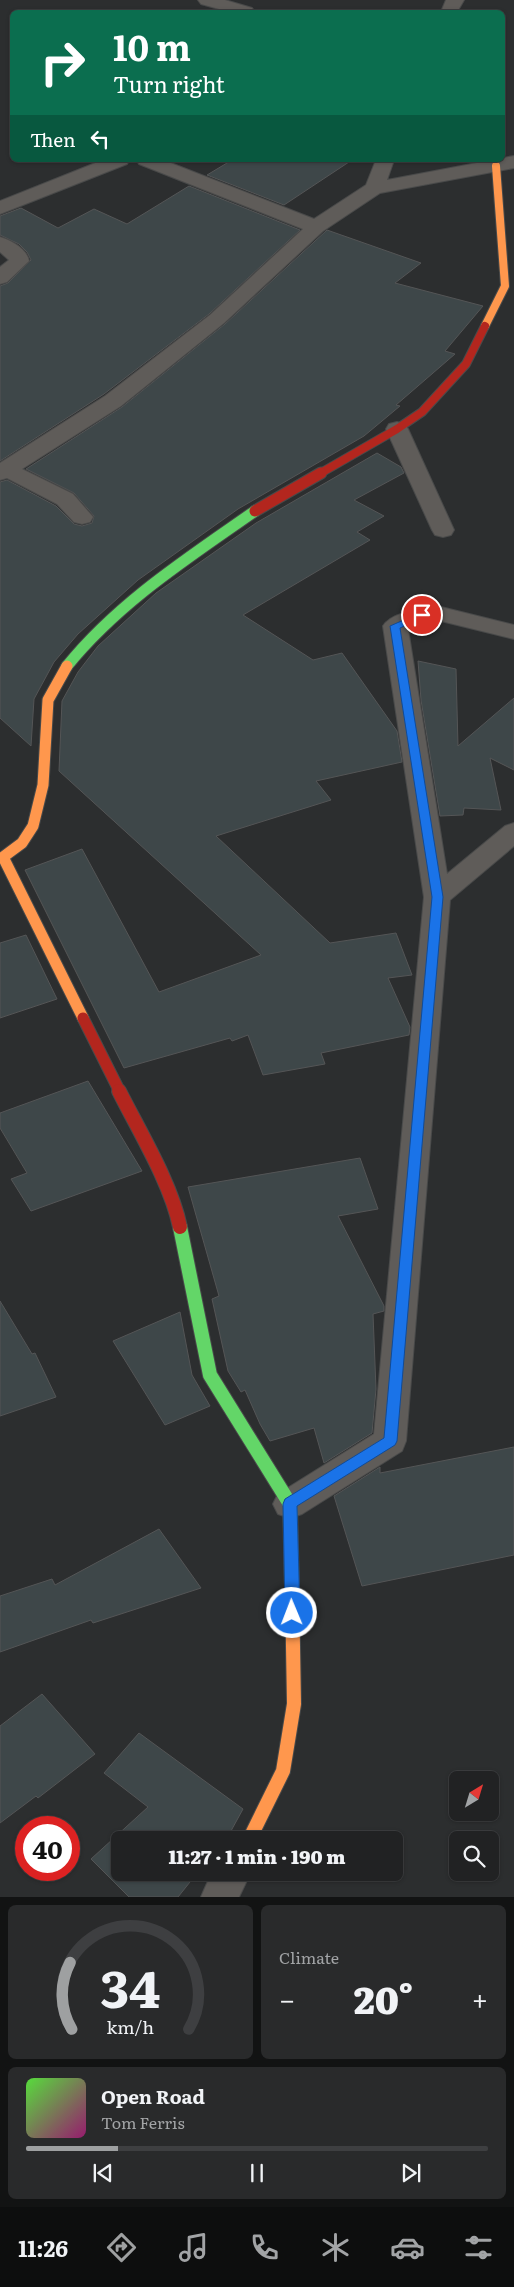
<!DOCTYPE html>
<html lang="en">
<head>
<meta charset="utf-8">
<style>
	:root { --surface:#212223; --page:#292a2b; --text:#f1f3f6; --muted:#a2a4a6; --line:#3e3f41; --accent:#9ea0a1 }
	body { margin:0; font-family:Literata,serif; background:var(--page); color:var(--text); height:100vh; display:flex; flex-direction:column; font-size:19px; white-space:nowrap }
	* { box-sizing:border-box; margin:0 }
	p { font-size:16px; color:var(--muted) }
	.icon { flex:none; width:28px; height:28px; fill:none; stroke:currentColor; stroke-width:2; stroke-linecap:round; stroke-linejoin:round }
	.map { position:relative; height:1897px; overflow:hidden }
	.details { display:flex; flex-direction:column; gap:8px; padding:8px; background:#121313; flex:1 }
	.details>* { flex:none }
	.hud { position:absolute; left:10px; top:10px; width:495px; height:152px; border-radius:8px; box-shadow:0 1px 4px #0004,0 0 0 1px var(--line); background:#0b6e4f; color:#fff; overflow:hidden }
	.needle { width:32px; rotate:38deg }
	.tools { position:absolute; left:449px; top:1771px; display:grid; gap:10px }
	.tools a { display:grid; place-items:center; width:50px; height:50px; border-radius:8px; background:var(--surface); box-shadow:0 1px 4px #0004,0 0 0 1px var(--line); font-size:25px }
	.speed { position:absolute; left:15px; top:1816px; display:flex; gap:10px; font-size:25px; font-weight:700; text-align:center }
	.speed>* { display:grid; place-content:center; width:65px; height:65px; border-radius:50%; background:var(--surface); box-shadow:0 1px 4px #0004,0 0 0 1px var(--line); line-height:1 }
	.speed .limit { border:8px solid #d22; background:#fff; color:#111 }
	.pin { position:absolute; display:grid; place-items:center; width:42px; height:42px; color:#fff; margin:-21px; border:2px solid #fff; border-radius:50%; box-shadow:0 1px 5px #0007 }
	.me { position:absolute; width:55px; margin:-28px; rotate:359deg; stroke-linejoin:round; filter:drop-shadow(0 0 4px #0008) }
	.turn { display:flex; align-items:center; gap:18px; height:105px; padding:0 20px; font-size:22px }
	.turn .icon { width:65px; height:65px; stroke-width:2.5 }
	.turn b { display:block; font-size:35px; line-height:42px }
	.then { display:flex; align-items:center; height:48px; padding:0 20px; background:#0003; gap:10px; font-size:19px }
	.big { font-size:38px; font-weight:800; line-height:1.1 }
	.details .tile { flex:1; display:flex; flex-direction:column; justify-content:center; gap:8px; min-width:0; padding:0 18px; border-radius:8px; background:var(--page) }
	.details .dial { align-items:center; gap:0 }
	.dial svg { height:130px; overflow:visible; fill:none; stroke:var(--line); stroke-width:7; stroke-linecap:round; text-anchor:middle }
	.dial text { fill:var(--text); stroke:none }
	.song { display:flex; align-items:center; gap:15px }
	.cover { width:60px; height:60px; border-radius:8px; background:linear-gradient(135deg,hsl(110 70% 55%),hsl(320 70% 35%)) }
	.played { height:5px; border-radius:2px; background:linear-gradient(90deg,var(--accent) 20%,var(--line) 20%) }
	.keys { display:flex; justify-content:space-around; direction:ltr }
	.heat { display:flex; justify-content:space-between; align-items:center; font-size:28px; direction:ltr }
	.details .tiles { flex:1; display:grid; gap:8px; grid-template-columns:1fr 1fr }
	.tile:last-child { grid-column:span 2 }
	.trip { position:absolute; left:111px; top:1831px; width:292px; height:50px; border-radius:8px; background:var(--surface); box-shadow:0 1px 4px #0004,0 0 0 1px var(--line); font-weight:800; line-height:50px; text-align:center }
	.dock { display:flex; height:80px; justify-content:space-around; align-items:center; background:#0d0e0e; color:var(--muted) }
	.dock .icon { width:35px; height:35px }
	.dock .on { color:var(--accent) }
	.dock b { font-size:22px; color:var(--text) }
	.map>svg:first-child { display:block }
</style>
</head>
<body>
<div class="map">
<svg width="514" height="1897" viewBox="0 0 514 1897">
	<rect width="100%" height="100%" fill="#2c2e2f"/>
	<path fill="#3e4749" stroke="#545556" d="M 232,160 L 352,160 L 284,205 L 207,175 Z
		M 189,186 L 300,230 L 209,314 L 104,394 L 0,461 L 0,286 L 8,283 L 31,260 L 27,252 L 19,244 L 0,235 L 0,216 L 21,208 L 58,228 L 94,209 L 127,224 Z
		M 327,230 L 421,263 L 395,283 L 483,306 L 445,351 L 455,354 L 396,405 L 400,406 L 364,436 L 238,509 L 138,580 L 78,634 L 54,662 L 34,699 L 31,746 L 0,718 L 0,482 L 7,480 L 56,506 L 74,524 L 82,526 L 92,523 L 94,516 L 74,493 L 26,469 L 122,407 L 225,324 Z
		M 377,453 L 401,467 L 404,473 L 354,500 L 384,516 L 357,532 L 370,540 L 243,615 L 313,660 L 342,653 L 397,731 L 402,762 L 316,781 L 331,800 L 216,836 L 330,943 L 396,933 L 412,975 L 388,978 L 410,1027 L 409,1035 L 321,1053 L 325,1064 L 263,1075 L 248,1035 L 232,1041 L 230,1038 L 124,1068 L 25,870 L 82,849 L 159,992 L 261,955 L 59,771 L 62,701 L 78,672 L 98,646 L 156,593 L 256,523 Z
		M 418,661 L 456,669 L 458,746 L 514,698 L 514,770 L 490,758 L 501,810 L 464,808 L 463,815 L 440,816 L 421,700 Z
		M 26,935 L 57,999 L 0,1018 L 0,943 Z
		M 88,1081 L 142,1171 L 31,1211 L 11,1179 L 27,1173 L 0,1128 L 0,1113 Z
		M 360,1158 L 378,1209 L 338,1216 L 384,1306 L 384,1311 L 373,1314 L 376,1389 L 372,1433 L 324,1463 L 314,1428 L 270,1441 L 260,1424 L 245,1390 L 241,1392 L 228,1371 L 212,1299 L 219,1296 L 188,1187 Z
		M 0,1301 L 32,1354 L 35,1353 L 56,1397 L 0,1416 Z
		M 180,1312 L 192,1375 L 210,1406 L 165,1425 L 113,1341 Z
		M 514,1447 L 514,1555 L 362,1586 L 334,1496 L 380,1467 L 380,1473 Z
		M 159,1529 L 201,1588 L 93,1623 L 91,1620 L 0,1652 L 0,1596 L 52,1579 L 55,1585 Z
		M 42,1694 L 95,1754 L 38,1798 L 36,1796 L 0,1823 L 0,1726 Z
		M 139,1733 L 243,1809 L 226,1840 L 120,1840 L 120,1872 L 198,1872 L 178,1897 L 129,1897 L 91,1859 L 148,1807 L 104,1773 Z"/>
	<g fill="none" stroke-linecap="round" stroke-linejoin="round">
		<defs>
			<path id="street" d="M 198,0 L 225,0 L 252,8 L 255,12 L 230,12 L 201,4 Z
				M 446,0 L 464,0 L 457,12 L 441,12 Z
				M 514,156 L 514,168 L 380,193 L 323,231 L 224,323 L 121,406 L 22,469 L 73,494 L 93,517 L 90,522 L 82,524 L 74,522 L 57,504 L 7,478 L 0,480 L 0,463 L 105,396 L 210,315 L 303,229 L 139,164 L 137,160 L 163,160 L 314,219 L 366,185 L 376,160 L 394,160 L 387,180 Z
				M 103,160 L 129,160 L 127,164 L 0,214 L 0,201 Z
				M 0,237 C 11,240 27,249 29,261 L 7,282 L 0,284 L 0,267 L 9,260 L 0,252 Z
				M 397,422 L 405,424 L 408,429 L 454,530 L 451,535 L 443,537 L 435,535 L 432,530 L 386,429 L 389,424 Z
				M 441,607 L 514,625 L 514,639 L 441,621 L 426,622 L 408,629 L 447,874 L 505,826 L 514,823 L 514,846 L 450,900 L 406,1441 L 402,1451 L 302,1514 L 290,1518 L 278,1514 L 273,1504 L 278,1494 L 374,1434 L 424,897 L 383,626 C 393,611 424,608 441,607 Z
				M 212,1872 L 251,1872 L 239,1897 L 201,1897 Z"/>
			<path id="fast-far1" d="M 67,666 C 119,602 188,558 255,511"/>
			<path id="fast" d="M 180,1227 L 210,1375 L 290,1504 L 292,1589"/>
			<path id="slow-far2" d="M 485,326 L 505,286 L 496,166"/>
			<path id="slow-far1" d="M 67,666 L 48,700 L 43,785 L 33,826 L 22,843 L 3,857 L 83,1018"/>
			<path id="slow" d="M 249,1840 L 283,1771 L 294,1704 L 292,1589"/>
			<path id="jam-far2" d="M 319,474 L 397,429 L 422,412 L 466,364 L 485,326"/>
			<path id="jam-far1" d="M 255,511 L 321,473
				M 83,1018 L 120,1092"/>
			<path id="jam" d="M 119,1091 C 139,1131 171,1183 180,1227"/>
		</defs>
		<use href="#street" stroke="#494a4a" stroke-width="2"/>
		<use href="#fast-far1" stroke="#494a4a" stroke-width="13"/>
		<use href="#fast" stroke="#494a4a" stroke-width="16"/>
		<use href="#slow-far2" stroke="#494a4a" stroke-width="10"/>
		<use href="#slow-far1" stroke="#494a4a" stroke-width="13"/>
		<use href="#slow" stroke="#494a4a" stroke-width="16"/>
		<use href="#jam-far2" stroke="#494a4a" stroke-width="10"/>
		<use href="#jam-far1" stroke="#494a4a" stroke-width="13"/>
		<use href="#jam" stroke="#494a4a" stroke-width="16"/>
		<use href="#street" fill="#5f5c59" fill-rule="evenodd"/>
		<use href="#fast-far1" stroke="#63d668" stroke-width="11"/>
		<use href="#fast" stroke="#63d668" stroke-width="14"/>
		<use href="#slow-far2" stroke="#ff974d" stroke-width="8"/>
		<use href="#slow-far1" stroke="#ff974d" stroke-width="11"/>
		<use href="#slow" stroke="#ff974d" stroke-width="14"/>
		<use href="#jam-far2" stroke="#b3261e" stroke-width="8"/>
		<use href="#jam-far1" stroke="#b3261e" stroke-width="11"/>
		<use href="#jam" stroke="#b3261e" stroke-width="14"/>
	</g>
	<path fill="#1a73e8" stroke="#114b97" d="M 422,612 L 427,615 L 425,617 L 400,628 L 443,897 L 397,1441 L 395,1445 L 297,1506 L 300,1613 L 298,1617 L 292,1619 L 287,1617 L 285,1613 L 283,1504 L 285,1499 L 384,1438 L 432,897 L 390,626 Z"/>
</svg>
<div class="tools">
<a><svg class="needle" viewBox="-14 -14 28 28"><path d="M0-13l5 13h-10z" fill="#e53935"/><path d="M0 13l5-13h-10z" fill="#a2a4a6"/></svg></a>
<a><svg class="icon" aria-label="search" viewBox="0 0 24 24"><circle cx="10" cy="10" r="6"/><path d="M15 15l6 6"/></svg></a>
</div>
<div class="speed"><div class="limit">40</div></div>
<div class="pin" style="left:422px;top:615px;background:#d93025"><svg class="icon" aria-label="arrive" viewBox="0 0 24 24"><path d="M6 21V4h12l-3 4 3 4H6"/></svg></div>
<svg class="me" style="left:292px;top:1613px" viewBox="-20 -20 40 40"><circle r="17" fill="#1a73e8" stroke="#fff" stroke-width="3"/><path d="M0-11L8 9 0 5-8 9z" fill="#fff"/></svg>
<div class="trip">11:27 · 1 min · 190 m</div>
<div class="hud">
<div class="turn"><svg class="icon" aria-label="right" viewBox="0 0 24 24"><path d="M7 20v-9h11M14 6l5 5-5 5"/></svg><div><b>10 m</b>Turn right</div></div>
<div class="then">Then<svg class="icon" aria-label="left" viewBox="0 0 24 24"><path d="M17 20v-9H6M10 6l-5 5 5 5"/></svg></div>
</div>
</div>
<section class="details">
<div class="tiles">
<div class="tile dial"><svg viewBox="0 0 100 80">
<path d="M14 69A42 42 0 1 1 86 69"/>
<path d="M14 69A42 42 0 0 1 13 28" stroke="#9ea0a1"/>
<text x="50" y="56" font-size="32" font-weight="700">34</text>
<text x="50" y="72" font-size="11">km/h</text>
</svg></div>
<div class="tile"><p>Climate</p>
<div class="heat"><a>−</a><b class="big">20°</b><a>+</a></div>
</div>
<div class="tile">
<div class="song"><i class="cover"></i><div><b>Open Road</b><p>Tom Ferris</p></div></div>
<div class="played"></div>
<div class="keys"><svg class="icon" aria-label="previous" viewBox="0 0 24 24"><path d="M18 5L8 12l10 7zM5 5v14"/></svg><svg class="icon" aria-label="pause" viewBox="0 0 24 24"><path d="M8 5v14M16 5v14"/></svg><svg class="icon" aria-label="next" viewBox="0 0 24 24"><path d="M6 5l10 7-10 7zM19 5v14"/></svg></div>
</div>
</div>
</section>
<nav class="dock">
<b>11:26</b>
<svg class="icon on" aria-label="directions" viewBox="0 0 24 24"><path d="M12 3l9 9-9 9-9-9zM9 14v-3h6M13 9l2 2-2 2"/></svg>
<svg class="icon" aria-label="music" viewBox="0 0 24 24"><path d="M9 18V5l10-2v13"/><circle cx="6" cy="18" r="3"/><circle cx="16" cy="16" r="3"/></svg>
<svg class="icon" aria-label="phone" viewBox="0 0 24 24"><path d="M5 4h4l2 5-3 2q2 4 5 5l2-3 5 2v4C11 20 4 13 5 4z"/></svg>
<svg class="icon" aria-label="climate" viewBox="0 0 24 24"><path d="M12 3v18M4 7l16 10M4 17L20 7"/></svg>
<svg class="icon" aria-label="car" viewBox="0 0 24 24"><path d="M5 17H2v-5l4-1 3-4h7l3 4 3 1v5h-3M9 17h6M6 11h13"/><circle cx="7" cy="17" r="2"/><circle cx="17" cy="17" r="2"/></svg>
<svg class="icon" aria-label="filters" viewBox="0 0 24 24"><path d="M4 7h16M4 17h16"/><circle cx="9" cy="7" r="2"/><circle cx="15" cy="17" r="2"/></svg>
</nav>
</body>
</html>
